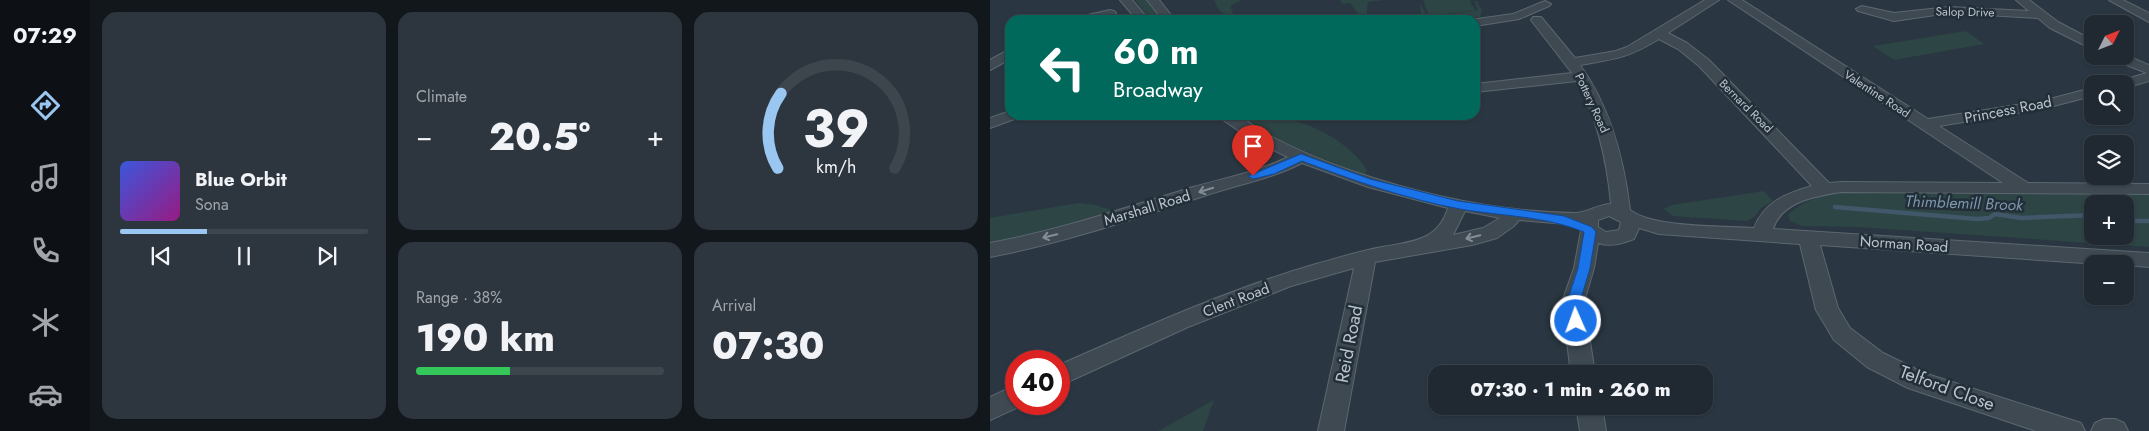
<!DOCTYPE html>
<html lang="en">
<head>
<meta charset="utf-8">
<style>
	:root { --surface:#202932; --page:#2d353e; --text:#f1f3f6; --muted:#a2a6ac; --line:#3d454d; --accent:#9ac7f2 }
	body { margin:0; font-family:Jost,sans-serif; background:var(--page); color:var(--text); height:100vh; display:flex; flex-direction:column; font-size:19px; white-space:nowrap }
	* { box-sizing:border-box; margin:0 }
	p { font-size:16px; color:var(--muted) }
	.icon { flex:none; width:28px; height:28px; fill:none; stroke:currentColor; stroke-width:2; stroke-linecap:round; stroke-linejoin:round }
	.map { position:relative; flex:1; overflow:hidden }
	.panel { display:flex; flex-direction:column; gap:12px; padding:12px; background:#12171c; width:900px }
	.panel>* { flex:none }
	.hud { position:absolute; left:15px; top:15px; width:475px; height:105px; border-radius:15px; box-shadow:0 1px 4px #0004,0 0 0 1px var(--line); background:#00695c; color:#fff; overflow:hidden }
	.needle { width:32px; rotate:48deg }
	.tools { position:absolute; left:1094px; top:15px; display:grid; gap:10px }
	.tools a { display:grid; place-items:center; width:50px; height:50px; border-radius:10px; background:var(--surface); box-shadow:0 1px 4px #0004,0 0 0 1px var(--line); font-size:25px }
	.speed { position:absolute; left:15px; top:350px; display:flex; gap:10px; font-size:25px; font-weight:700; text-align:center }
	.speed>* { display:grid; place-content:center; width:65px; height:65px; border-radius:50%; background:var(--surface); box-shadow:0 1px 4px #0004,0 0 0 1px var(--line); line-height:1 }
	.speed .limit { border:8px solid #d22; background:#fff; color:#111 }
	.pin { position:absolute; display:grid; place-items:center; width:42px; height:42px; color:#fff; margin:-51px -21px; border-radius:50% 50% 50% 0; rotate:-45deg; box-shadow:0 0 5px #0007 }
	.pin .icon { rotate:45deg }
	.me { position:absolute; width:55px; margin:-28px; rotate:358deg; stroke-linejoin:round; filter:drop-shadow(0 0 4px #0008) }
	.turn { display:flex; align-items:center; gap:18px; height:105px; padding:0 25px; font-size:22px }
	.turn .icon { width:65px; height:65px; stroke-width:2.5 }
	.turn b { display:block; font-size:35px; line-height:42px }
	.big { font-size:38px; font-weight:800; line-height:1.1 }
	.panel .card { flex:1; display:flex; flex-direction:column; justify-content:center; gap:8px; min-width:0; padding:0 18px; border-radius:15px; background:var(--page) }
	.panel .dial { align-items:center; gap:0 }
	.dial svg { height:130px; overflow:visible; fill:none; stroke:var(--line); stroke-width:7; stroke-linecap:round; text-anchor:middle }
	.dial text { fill:var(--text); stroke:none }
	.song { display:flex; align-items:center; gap:15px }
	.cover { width:60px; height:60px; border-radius:8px; background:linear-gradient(135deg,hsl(230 70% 55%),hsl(310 70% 35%)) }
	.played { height:5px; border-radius:2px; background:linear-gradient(90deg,var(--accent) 35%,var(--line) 35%) }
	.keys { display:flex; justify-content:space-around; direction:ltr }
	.heat { display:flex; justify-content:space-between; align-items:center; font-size:28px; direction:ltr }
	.charge { height:8px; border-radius:4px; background:linear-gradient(90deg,#34c759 38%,var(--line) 0) }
	.panel .tiles { flex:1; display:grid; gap:12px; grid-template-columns:repeat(3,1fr) }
	.card:first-child { grid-row:span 2 }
	.trip { position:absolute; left:438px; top:365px; width:285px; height:50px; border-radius:15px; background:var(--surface); box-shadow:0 1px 4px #0004,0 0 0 1px var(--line); font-weight:800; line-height:50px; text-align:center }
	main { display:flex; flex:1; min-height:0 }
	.tabs { display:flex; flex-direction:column; width:90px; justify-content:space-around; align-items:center; background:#0d1014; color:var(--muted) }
	.tabs .icon { width:35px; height:35px }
	.tabs .current { color:var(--accent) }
	.tabs b { font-size:22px; color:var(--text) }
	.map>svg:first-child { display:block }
</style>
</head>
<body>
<main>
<nav class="tabs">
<b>07:29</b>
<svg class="icon current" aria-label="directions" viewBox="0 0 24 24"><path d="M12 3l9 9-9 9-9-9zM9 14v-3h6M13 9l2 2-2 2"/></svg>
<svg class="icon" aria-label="music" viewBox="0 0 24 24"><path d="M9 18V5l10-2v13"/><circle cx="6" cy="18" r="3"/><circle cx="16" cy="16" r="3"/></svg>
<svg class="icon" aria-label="phone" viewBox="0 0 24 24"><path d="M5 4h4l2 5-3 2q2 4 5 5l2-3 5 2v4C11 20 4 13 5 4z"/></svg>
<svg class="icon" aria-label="climate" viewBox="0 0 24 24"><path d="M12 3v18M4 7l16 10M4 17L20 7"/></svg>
<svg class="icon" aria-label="car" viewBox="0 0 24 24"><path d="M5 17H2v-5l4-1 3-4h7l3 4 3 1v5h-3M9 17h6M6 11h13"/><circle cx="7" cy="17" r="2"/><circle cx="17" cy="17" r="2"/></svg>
</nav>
<section class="panel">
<div class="tiles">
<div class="card">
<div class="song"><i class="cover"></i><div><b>Blue Orbit</b><p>Sona</p></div></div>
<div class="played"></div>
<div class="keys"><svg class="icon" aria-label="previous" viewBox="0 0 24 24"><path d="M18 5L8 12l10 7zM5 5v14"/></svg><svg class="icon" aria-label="pause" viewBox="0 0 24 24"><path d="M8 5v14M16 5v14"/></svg><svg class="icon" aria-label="next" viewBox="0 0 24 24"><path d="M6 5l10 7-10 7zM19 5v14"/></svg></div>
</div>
<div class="card"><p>Climate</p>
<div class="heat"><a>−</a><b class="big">20.5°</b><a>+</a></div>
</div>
<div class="card dial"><svg viewBox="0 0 100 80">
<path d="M14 69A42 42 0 1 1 86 69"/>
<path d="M14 69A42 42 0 0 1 16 23" stroke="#9ac7f2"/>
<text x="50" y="56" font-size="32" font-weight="700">39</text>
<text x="50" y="72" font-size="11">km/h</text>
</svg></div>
<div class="card"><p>Range · 38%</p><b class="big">190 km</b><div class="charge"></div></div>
<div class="card"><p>Arrival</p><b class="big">07:30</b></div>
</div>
</section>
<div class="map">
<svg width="1159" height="431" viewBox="0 0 1159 431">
	<rect width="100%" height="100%" fill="#2a3742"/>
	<path fill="#2d4544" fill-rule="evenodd" d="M 145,0 L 158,0 L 172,20 L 161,20 Z
		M 224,0 L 252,0 L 240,6 L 244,16 L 240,18 L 229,10 Z
		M 350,0 L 396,0 L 378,2 L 376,20 L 373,20 L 360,3 L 352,4 Z
		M 433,0 L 481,0 L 480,2 L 485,10 L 439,16 Z
		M 484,1 L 487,1 L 492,10 L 490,17 L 432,20 L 430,2 L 437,17 L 488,10 Z
		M 976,31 L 994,44 L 904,60 L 883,46 Z
		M 245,115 C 256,115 268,114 279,115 C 315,120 357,138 377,170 L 376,175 C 330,158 286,141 245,115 Z
		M 774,191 L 783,201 L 771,208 L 764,217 L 757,221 L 683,216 L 674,209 L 682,205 Z
		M 1159,191 L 1159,247 L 867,227 L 812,226 L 800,221 L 798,215 C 810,203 832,193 850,192 ZM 1102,204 L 1135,204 L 1135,236 L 1102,236 Z
		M 89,203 L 106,205 L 129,213 L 0,246 L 0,218 Z
		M 224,400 L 213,431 L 168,431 Z"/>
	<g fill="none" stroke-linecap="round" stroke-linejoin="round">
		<path stroke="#41576a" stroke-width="4.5" d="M 845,207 L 987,219 L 999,218 L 1005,214 L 1031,218 L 1102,215
			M 1135,221 L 1159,221"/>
		<defs>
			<path id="minor" d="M 130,0 L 142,0 L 159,20 L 147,20 Z
				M 157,0 L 169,0 L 185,20 L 173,20 Z
				M 715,0 L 729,0 L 678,33 L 697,43 L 719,60 L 839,183 L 851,182 L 1013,183 L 738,0 L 752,0 L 938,119 L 1052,101 L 1102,88 L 1102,96 L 1052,109 L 949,126 L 1038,183 L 1159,184 L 1159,194 L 851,192 C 826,196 792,201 783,229 L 1159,253 L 1159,267 L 1135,265 L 1135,264 L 1109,264 L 830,245 L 848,308 L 860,328 L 893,353 L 934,373 L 1091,423 L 1095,431 L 1046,431 L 918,388 L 877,367 L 844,340 L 826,310 L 810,244 L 669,234 L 649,228 L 644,239 C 631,244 621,247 608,243 L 604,268 L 594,302 L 605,374 L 581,374 L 572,302 L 584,268 L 591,231 L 589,225 L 529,220 L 524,226 L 507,238 L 482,245 L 385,262 L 354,431 L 328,431 L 364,268 L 301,286 L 198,327 L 69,386 L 69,365 C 153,328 237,290 326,264 C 348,258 370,251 392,247 C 421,242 448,241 458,208 L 378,187 L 312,163 C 281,179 246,185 214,196 C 143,219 73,243 0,257 L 0,243 C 70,230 135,208 203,187 C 235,178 268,172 298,157 L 262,140 L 226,115 C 232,115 240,114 245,115 C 257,119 267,130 278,135 C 305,149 333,161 362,171 C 432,195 510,212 585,213 C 597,213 608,204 621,204 C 617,161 608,119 587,81 L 485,92 L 485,84 L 582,73 L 541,20 L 543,17 L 551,17 L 585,58 L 626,51 L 637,47 ZM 669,39 L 688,49 L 709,66 L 822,186 C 797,193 774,202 764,228 C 734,226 663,228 640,210 C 634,159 621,108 590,65 C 625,59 638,58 669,39 ZM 475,211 L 510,218 L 493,228 L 463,235 ZM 619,216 L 631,222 L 629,230 L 616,232 L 608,227 L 608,220 Z
				M 1026,0 L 1039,0 L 1068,22 L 1102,40 L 1102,49 L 1060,28 L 1048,18 L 959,13 L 904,21 L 868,11 L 866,9 L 872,6 L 904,13 L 959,7 L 1039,11 Z
				M 1119,0 L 1133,0 L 1159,13 L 1159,22 Z
				M 555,1 L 561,4 L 559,6 L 529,19 L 485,26 L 485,20 L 480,20 L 523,14 Z
				M 120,10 L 124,11 L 126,13 L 124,15 L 107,20 L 87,20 L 89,17 Z
				M 20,49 L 20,59 L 0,70 L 0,60 Z
				M 1135,55 L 1159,65 L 1159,81 L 1135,88 L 1135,84 L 1128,84 L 1130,81 L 1157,73 L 1121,59 L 1120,56 Z
				M 20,111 L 20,115 L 30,115 L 27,118 L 0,128 L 0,118 Z
				M 26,385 L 26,404 L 35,404 L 0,420 L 0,397 Z
				M 586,406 L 612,406 L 616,431 L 590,431 Z
				M 1114,419 L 1125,419 L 1134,423 L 1138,431 L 1101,431 L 1105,423 Z"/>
		</defs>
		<use href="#minor" stroke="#5c6770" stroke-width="2"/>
		<use href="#minor" fill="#3e4952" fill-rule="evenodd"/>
	</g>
	<defs><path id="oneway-shaft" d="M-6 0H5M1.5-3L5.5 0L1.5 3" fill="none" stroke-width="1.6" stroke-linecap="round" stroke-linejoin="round" transform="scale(1.25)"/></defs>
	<g stroke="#838d95">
		<use href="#oneway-shaft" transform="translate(216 190) rotate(163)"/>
		<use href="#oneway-shaft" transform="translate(60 236) rotate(167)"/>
		<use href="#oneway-shaft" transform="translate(483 237) rotate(167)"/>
	</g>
	<path fill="#1a73e8" stroke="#114b97" d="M 311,154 L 380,179 L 468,201 L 574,216 L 602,227 L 606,232 L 600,268 L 590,302 L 593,321 L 591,325 L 586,326 L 581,325 L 577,302 L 588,268 L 594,232 C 555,216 511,216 470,209 C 416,199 362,180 312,161 L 284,174 L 263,179 L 258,176 Z"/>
	<g text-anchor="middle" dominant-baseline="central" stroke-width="5" stroke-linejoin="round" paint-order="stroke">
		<g font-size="12" fill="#bbc4cc" stroke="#222e38">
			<text transform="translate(975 12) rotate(1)">Salop Drive</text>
			<text transform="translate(887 94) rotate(33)">Valentine Road</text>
			<text transform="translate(602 103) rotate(65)">Pottery Road</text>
			<text transform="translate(756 106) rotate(45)">Bernard Road</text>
		</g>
		<g font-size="15" fill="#bbc4cc" stroke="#222e38">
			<text transform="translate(1018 110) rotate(-11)">Princess Road</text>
			<text transform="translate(157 208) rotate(-17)">Marshall Road</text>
			<text transform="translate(914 244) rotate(4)">Norman Road</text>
			<text transform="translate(246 300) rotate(-21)">Clent Road</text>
		</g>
		<g font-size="16" font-style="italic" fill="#7e97ac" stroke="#222e38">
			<text transform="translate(974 203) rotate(2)">Thimblemill Brook</text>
		</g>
		<g font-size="18" fill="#bbc4cc" stroke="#222e38">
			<text transform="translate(359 344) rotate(-79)">Reid Road</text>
			<text transform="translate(957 388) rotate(20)">Telford Close</text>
		</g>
	</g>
</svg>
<div class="tools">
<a><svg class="needle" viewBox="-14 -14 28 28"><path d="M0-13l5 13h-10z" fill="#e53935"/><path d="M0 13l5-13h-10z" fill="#a2a6ac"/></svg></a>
<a><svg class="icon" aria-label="search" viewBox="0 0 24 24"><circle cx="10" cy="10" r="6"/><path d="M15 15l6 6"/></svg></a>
<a><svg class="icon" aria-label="layers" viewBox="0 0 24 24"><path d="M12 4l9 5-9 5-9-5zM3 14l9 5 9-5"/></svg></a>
<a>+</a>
<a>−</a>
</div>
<div class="speed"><div class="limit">40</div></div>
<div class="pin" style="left:263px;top:176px;background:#d93025"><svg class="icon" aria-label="arrive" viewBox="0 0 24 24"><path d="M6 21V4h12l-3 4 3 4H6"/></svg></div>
<svg class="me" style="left:586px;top:321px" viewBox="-20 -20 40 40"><circle r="17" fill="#1a73e8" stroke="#fff" stroke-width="3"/><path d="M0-11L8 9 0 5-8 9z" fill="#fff"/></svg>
<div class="trip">07:30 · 1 min · 260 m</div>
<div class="hud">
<div class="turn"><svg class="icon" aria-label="left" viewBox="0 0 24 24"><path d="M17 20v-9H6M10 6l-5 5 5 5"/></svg><div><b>60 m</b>Broadway</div></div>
</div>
</div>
</main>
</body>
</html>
